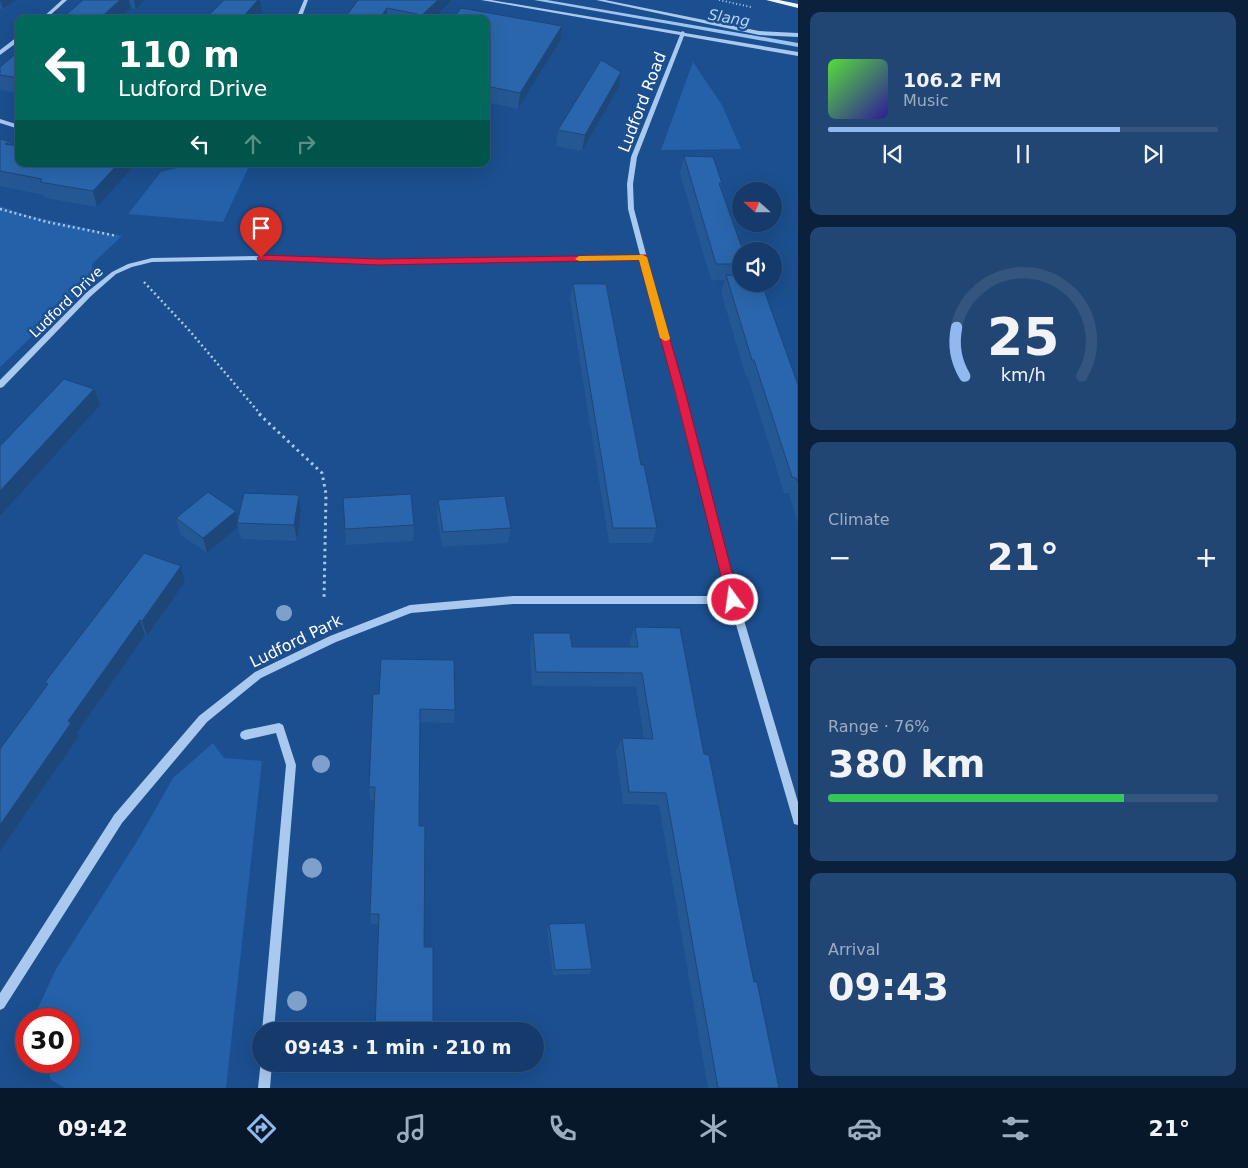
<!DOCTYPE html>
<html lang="en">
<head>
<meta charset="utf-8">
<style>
	:root { --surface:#143b6b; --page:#214673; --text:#f1f3f6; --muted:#9dadc1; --line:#33557e; --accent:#90b9f0 }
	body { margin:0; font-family:"DejaVu Sans",sans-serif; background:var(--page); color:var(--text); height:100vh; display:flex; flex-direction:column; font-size:19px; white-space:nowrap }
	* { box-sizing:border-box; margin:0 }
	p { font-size:16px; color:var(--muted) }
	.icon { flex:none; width:28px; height:28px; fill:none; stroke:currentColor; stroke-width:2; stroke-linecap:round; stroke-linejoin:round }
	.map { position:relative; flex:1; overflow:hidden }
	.details { display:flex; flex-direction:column; gap:12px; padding:12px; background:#0b203b; width:450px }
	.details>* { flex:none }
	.top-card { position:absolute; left:15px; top:15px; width:475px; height:152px; border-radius:10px; box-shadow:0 5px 20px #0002,0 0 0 1px var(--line); background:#00695c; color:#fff; overflow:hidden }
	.needle { width:32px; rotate:291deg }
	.buttons { position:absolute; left:732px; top:182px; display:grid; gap:10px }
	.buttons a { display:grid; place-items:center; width:50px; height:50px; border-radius:50%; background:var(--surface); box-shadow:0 5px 20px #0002,0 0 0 1px var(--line); font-size:25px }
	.speed { position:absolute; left:15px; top:1008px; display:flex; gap:10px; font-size:25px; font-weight:700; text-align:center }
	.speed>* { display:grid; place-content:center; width:65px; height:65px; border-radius:50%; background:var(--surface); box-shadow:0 5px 20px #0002,0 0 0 1px var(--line); line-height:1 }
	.speed .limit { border:8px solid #d22; background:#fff; color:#111 }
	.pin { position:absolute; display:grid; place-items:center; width:42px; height:42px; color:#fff; margin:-51px -21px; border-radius:50% 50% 50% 0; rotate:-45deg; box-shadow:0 0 5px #0007 }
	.pin .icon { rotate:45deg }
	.me { position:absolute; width:55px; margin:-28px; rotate:346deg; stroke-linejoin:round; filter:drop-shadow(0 0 4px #0008) }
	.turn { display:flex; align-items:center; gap:18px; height:105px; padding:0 20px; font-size:22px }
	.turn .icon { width:65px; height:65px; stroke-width:2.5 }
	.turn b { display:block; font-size:35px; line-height:42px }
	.lanes { display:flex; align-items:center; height:48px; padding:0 20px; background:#0003; justify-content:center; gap:25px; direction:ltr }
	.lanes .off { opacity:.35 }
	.big { font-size:38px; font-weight:700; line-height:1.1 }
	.details .tile { flex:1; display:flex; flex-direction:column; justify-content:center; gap:8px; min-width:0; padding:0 18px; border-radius:10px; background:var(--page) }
	.details .dial { align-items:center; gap:0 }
	.dial svg { height:130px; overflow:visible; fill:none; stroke:var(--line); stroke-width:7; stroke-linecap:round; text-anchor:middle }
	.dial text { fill:var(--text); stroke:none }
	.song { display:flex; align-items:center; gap:15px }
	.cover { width:60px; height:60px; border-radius:8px; background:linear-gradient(135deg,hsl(110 70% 55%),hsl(250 70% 35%)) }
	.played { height:5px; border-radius:2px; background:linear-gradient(90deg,var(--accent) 75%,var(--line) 75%) }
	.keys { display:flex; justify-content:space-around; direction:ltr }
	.heat { display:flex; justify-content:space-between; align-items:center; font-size:28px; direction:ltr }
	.charge { height:8px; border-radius:4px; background:linear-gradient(90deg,#34c759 76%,var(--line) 0) }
	.trip { position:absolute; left:252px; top:1022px; width:292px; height:50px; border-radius:25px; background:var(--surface); box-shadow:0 5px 20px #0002,0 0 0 1px var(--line); font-weight:700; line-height:50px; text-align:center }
	.dock { display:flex; height:80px; justify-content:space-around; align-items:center; background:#08182b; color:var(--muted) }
	.dock .icon { width:35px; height:35px }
	.dock .selected { color:var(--accent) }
	.dock b { font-size:22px; color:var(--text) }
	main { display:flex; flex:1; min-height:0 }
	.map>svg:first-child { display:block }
</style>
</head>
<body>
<main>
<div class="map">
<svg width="798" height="1088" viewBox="0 0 798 1088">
	<rect width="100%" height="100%" fill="#1b4f8f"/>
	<path fill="#2461a8" d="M 693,62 L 722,105 L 741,149 L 661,150 Z
		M 194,164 L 250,164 L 223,222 L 128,214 L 161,172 Z
		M 0,206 L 23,214 L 122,236 L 92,264 L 93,278 L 0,367 Z
		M 213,743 L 224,758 L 262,761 L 226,1088 L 65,1088 L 51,1080 L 46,1061 L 69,1061 L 69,1019 L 38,1019 L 38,1008 L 56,969 L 139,838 L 173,778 Z"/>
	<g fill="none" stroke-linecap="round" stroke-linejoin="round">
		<path fill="#9cc4f0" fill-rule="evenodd" d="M 534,0 L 547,0 L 798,43 L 798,47 Z"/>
		<path stroke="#a9c9ee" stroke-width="2" stroke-dasharray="1 2.5" stroke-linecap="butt" d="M 719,0 L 751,7"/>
		<path stroke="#a9c9ee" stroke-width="2.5" stroke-dasharray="2 3" stroke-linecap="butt" d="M 0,209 L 47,222 L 117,236
			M 144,282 L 188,329 L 261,415"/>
		<path stroke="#a9c9ee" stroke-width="3" stroke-dasharray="2.5 4" stroke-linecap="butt" d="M 259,414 L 322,473 L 326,494 L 324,599"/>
		<path fill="#a9c9ee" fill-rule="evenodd" d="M 62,0 L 67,0 L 46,19 L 41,19 Z
			M 304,0 L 308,0 L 301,19 L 296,19 Z
			M 481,0 L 491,0 L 681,32 L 683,31 L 685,33 L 798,52 L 798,56 L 684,36 L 637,157 L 633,184 L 634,209 L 738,600 L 798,802 L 798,825 L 794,824 L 793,820 L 730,604 L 513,604 L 411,613 L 336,642 L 261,678 L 207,722 L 122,823 L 4,1008 L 0,1010 L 0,993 L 114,815 L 199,716 L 255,672 L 330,636 L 410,605 L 513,596 L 727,596 L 641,259 L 379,264 L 261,260 L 152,262 L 132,267 L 116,274 L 91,296 L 3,387 L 0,388 L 0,380 L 87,292 L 112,272 L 128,264 L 152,258 L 261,256 L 379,260 L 640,255 L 628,209 L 627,184 L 631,157 L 680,35 Z
			M 596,0 L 605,0 L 759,31 L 798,33 L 798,37 L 759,35 Z
			M 17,37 L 19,37 L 19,41 L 0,55 L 0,50 Z
			M 0,119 L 19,125 L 19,129 L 0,123 Z
			M 279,723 L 283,725 L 284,728 L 296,765 L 274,1031 L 262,1031 L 286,765 L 276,733 L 245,740 L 241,738 L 240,735 L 241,732 L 245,730 Z
			M 261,1060 L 261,1064 L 272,1064 L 270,1088 L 258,1088 Z"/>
		<path fill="#f0f6ff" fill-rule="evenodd" d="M 766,0 L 779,0 L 798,4 L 798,8 Z"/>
	</g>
	<g fill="#7ea0ca">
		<circle cx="284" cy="613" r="8"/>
		<circle cx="321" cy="764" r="9"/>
		<circle cx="312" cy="868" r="10"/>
		<circle cx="297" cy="1001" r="10"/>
	</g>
	<path fill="#245895" d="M 0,0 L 17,0 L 3,9 L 0,9 Z
		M 83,0 L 145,0 L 136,9 L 131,8 L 119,19 L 61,19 Z
		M 358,0 L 452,0 L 433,19 L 344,19 Z
		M 486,19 L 560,41 L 518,109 L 486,102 Z
		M 19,51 L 19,93 L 0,90 L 0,67 Z
		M 621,72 L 619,87 L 582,151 L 556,146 L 558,130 Z
		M 0,139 L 9,141 L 19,164 L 136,164 L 97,207 L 45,198 L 44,195 L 0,186 Z
		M 684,156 L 722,183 L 721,187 L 741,251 L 741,284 L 798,385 L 798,523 L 789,493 L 784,493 L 748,377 L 746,377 L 721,292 L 725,280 L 711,280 L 680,173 Z
		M 573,284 L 641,465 L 657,528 L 652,543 L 609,543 L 570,299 Z
		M 299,495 L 301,511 L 297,541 L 241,539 L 238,527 L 207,553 L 180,534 L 176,518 L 236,511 L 238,521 Z
		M 343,498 L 414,525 L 413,541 L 346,545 Z
		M 438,500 L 511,528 L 508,543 L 442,547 L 437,516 Z
		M 181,566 L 185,582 L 147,636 L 145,635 L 77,733 L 79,736 L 0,851 L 0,749 L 47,685 L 45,682 Z
		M 635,627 L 704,754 L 754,982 L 779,1088 L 708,1088 L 659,805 L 623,804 L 616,751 L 622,738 L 644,739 L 636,687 L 532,686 L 530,648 L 533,633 L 572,647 L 630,647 L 630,641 Z
		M 373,694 L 455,710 L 454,723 L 419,722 L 419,826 L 424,947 L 433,1031 L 379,924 L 371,924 L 370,914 L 374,800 L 370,800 L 369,787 Z
		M 549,924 L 592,969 L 589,974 L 553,975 L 547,929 Z"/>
	<path fill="#1d4779" d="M 0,0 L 17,0 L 3,9 Z
		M 120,0 L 129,0 L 131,8 L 119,19 L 99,19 Z
		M 134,0 L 145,0 L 136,9 Z
		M 258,0 L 260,0 L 262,13 L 256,19 L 241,19 Z
		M 438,0 L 452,0 L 433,19 L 422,19 L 422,15 Z
		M 387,8 L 387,19 L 379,19 Z
		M 562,26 L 560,41 L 518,109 L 520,93 Z
		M 621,72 L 619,87 L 582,151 L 585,135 Z
		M 118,164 L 136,164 L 97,207 L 93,191 Z
		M 94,389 L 100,405 L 0,516 L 0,491 Z
		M 299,495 L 301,511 L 297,541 L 294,525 Z
		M 236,511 L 238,523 L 237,523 L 238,527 L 207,553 L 203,538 Z
		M 181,566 L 185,582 L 147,636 L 142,621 Z
		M 140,620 L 145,635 L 77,733 L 79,736 L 0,851 L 0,825 L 68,721 Z"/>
	<path fill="#2a66ad" stroke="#1d4779" d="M 83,0 L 120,0 L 99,19 L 61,19 Z
		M 224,0 L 258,0 L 241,19 L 205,19 Z
		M 358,0 L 438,0 L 422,15 L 387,8 L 379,19 L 344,19 Z
		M 461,8 L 562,26 L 520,93 L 486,86 L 486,19 L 453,19 Z
		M 19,51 L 19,78 L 0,75 L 0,67 Z
		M 601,60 L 621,72 L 585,135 L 558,130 Z
		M 0,139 L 9,141 L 5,144 L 19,146 L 19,164 L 118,164 L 93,191 L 40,182 L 42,179 L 0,171 Z
		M 684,156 L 713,157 L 722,183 L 719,183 L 743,251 L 741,251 L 741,264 L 716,264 Z
		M 726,275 L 741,276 L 741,284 L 762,284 L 798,385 L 798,482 L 796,478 L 792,477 L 754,360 L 752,360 Z
		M 573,284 L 606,284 L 641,465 L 644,465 L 657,528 L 613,528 Z
		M 64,379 L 94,389 L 0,491 L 0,446 Z
		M 208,492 L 236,511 L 203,538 L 176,518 Z
		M 244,493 L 299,495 L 294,525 L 237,523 Z
		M 411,494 L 414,525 L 345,529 L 343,498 Z
		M 505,496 L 511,528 L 443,532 L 438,500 Z
		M 144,553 L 181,566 L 142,621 L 140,620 L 68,721 L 71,723 L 0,825 L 0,749 L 48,684 L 45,682 Z
		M 635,627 L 680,628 L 704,754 L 709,755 L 754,982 L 757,982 L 779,1088 L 718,1088 L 666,793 L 629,792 L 622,738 L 653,739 L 642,673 L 536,672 L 533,633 L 570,633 L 572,647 L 638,647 Z
		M 381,659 L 454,660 L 455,710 L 420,709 L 419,826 L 425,826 L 424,947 L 433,947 L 433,1031 L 375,1031 L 379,914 L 370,914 L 375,787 L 369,787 L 373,694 L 379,694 Z
		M 585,923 L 592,969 L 555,970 L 549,924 Z"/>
	<path fill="#e11d48" stroke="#92132f" d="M 261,255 L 379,259 L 646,255 L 686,395 L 739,600 L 737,603 L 729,603 L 727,600 L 676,395 L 639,260 L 379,265 L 258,260 L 257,258 Z"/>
	<path fill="#f59e0b" d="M 643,255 L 647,257 L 670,338 L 669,340 L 665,341 L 660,338 L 639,260 L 579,261 L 575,259 L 579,256 Z"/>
	<g text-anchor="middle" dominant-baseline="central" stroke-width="5" stroke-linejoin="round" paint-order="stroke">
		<g font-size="14" fill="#fff" stroke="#1b4f8f">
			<text transform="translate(66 302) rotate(-44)">Ludford Drive</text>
		</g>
		<g font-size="15" font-style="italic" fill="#b5d3f5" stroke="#1b4f8f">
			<text transform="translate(729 18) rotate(10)">Slang</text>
		</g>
		<g font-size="16" fill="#fff" stroke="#1b4f8f">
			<text transform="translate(642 102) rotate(-69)">Ludford Road</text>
			<text transform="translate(296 641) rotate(-26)">Ludford Park</text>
		</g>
	</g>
</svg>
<div class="buttons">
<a><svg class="needle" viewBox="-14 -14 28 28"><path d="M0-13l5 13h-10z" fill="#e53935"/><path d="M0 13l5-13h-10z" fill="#9dadc1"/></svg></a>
<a><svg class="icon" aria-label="sound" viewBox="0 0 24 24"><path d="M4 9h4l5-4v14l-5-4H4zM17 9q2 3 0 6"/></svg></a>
</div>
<div class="speed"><div class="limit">30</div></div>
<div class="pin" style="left:261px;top:258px;background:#d93025"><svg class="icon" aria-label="arrive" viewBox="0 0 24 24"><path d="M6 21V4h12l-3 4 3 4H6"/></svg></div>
<svg class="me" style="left:733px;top:600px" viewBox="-20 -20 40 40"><circle r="17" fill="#e11d48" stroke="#fff" stroke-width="3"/><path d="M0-11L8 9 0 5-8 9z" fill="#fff"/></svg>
<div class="trip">09:43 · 1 min · 210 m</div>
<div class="top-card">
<div class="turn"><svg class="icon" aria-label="left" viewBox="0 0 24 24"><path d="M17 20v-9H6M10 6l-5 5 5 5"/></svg><div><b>110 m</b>Ludford Drive</div></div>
<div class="lanes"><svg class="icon" aria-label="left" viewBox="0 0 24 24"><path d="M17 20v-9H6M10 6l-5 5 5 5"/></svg><svg class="icon off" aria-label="ahead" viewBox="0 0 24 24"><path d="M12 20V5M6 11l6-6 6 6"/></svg><svg class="icon off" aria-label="right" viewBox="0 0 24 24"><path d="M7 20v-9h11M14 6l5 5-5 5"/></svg></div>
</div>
</div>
<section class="details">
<div class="tile">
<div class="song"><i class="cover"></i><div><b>106.2 FM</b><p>Music</p></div></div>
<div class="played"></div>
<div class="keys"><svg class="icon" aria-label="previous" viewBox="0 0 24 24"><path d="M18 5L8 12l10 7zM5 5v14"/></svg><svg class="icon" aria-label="pause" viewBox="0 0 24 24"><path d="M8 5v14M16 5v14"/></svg><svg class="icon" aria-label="next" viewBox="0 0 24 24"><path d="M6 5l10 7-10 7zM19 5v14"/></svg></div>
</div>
<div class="tile dial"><svg viewBox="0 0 100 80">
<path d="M14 69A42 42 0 1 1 86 69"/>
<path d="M14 69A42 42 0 0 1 9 39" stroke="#90b9f0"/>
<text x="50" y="56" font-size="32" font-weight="700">25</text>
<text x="50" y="72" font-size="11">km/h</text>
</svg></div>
<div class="tile"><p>Climate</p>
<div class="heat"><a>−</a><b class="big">21°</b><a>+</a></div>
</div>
<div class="tile"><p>Range · 76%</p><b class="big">380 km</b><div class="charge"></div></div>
<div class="tile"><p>Arrival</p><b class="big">09:43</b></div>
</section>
</main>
<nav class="dock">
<b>09:42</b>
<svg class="icon selected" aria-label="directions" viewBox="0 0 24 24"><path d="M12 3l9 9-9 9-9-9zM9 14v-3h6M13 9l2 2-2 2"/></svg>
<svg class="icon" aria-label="music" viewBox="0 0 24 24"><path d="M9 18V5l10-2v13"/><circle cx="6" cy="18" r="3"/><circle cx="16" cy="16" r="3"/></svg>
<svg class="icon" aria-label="phone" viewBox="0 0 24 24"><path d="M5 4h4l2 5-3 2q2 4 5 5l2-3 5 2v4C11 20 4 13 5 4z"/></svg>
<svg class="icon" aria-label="climate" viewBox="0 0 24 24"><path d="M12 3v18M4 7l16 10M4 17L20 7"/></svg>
<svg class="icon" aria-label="car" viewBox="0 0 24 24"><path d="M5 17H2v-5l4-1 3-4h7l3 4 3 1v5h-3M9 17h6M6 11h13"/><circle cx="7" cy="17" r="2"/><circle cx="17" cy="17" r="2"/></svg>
<svg class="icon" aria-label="filters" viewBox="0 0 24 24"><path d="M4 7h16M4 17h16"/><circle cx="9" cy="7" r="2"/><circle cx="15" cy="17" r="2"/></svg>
<b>21°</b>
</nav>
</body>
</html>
